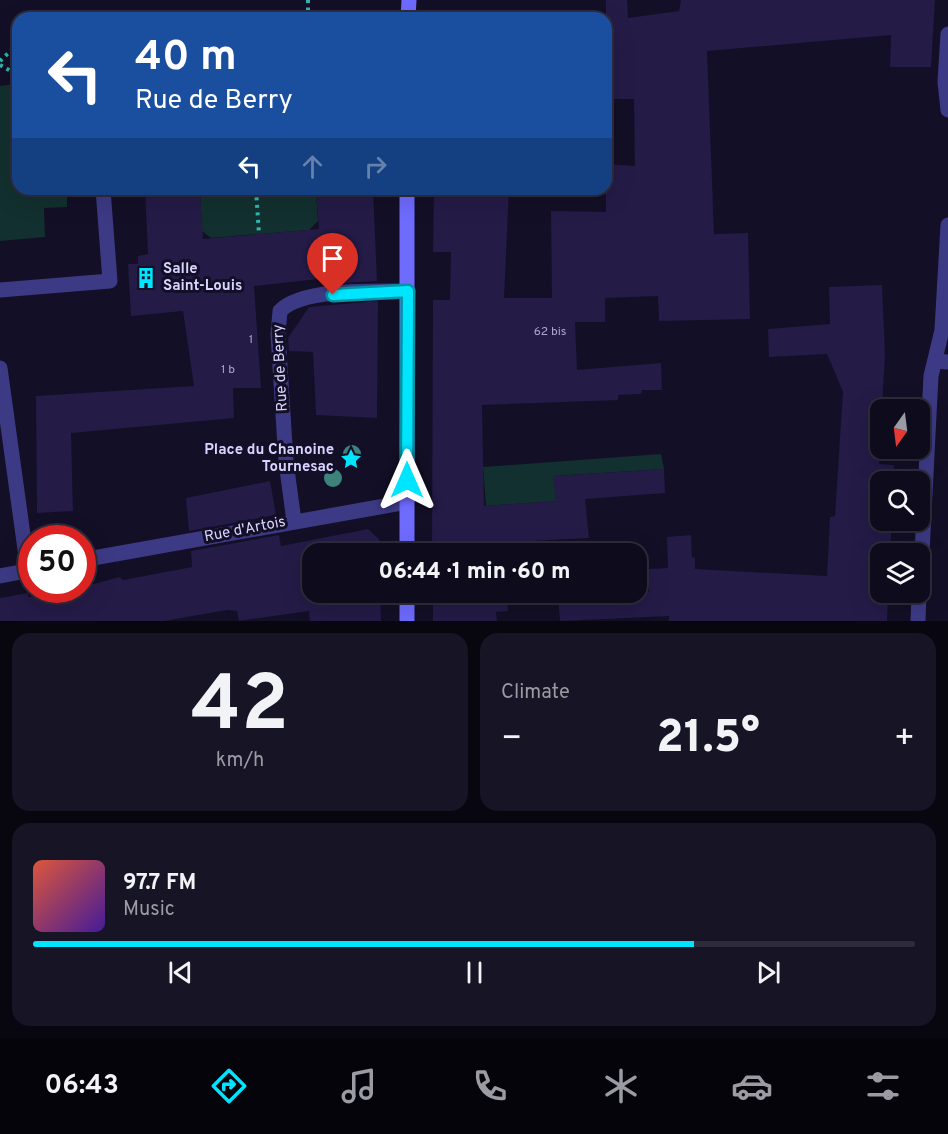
<!DOCTYPE html>
<html lang="en">
<head>
<meta charset="utf-8">
<style>
	:root { --surface:#0e0b1c; --page:#171425; --text:#f1f3f6; --muted:#9b9ba3; --line:#2e2b3b; --accent:#00e5ff }
	body { margin:0; font-family:Overpass,sans-serif; background:var(--page); color:var(--text); height:100vh; display:flex; flex-direction:column; font-size:22px; white-space:nowrap }
	* { box-sizing:border-box; margin:0 }
	p { font-size:20px; color:var(--muted) }
	.icon { flex:none; width:33px; height:33px; fill:none; stroke:currentColor; stroke-width:2; stroke-linecap:round; stroke-linejoin:round }
	.map { position:relative; height:621px; overflow:hidden }
	.sheet { display:flex; flex-direction:column; gap:12px; padding:12px; background:#08060f; flex:1 }
	.sheet>* { flex:none }
	.top-card { position:absolute; left:12px; top:12px; width:600px; height:183px; border-radius:18px; box-shadow:0 6px 24px #0002,0 0 0 2px var(--line); background:#1a4fa0; color:#fff; overflow:hidden }
	.needle { width:39px; rotate:194deg }
	.tools { position:absolute; left:870px; top:399px; display:grid; gap:12px }
	.tools a { display:grid; place-items:center; width:60px; height:60px; border-radius:12px; background:var(--surface); box-shadow:0 6px 24px #0002,0 0 0 2px var(--line); font-size:30px }
	.speed { position:absolute; left:18px; top:525px; display:flex; gap:12px; font-size:30px; font-weight:700; text-align:center }
	.speed>* { display:grid; place-content:center; width:78px; height:78px; border-radius:50%; background:var(--surface); box-shadow:0 6px 24px #0002,0 0 0 2px var(--line); line-height:1 }
	.speed .limit { border:9px solid #d22; background:#fff; color:#111 }
	.pin { position:absolute; display:grid; place-items:center; width:51px; height:51px; color:#fff; margin:-62px -26px; border-radius:50% 50% 50% 0; rotate:-45deg; box-shadow:0 0 6px #0007 }
	.pin .icon { rotate:45deg }
	.me { position:absolute; width:66px; margin:-33px; rotate:0deg; stroke-linejoin:round; filter:drop-shadow(0 0 4px #0008) }
	.turn { display:flex; align-items:center; gap:21px; height:126px; padding:0 24px; font-size:27px }
	.turn .icon { width:78px; height:78px; stroke-width:2.5 }
	.turn b { display:block; font-size:42px; line-height:51px }
	.lanes { display:flex; align-items:center; height:57px; padding:0 24px; background:#0003; justify-content:center; gap:30px; direction:ltr }
	.lanes .off { opacity:.35 }
	.big { font-size:45px; font-weight:800; line-height:1.1 }
	.sheet .card { flex:1; display:flex; flex-direction:column; justify-content:center; gap:9px; min-width:0; padding:0 21px; border-radius:18px; background:var(--page) }
	.sheet .dial { align-items:center; gap:0 }
	.dial b { font-size:78px; line-height:1 }
	.song { display:flex; align-items:center; gap:18px }
	.cover { width:72px; height:72px; border-radius:9px; background:linear-gradient(135deg,hsl(10 70% 55%),hsl(260 70% 35%)) }
	.played { height:6px; border-radius:3px; background:linear-gradient(90deg,var(--accent) 75%,var(--line) 75%) }
	.keys { display:flex; justify-content:space-around; direction:ltr }
	.heat { display:flex; justify-content:space-between; align-items:center; font-size:33px; direction:ltr }
	.sheet .tiles { flex:1; display:grid; gap:12px; grid-template-columns:1fr 1fr }
	.card:last-child { grid-column:span 2 }
	.trip { position:absolute; left:302px; top:543px; width:345px; height:60px; border-radius:18px; background:var(--surface); box-shadow:0 6px 24px #0002,0 0 0 2px var(--line); font-weight:800; line-height:60px; text-align:center }
	.menu { display:flex; height:96px; justify-content:space-around; align-items:center; background:#06040b; color:var(--muted) }
	.menu .icon { width:42px; height:42px }
	.menu .current { color:var(--accent) }
	.menu b { font-size:27px; color:var(--text) }
	.map>svg:first-child { display:block }
</style>
</head>
<body>
<div class="map">
<svg width="948" height="621" viewBox="0 0 948 621">
	<rect width="100%" height="100%" fill="#130f26"/>
	<path fill="#12302f" d="M 14,84 L 18,87 L 18,189 L 67,189 L 67,207 L 44,208 L 45,237 L 0,241 L 0,86 Z
		M 200,189 L 316,189 L 318,221 L 309,230 L 211,238 L 202,231 Z
		M 661,454 L 664,469 L 554,476 L 556,501 L 486,506 L 483,467 Z"/>
	<path fill="#241b47" d="M 606,0 L 627,0 L 628,18 L 679,11 L 681,0 L 935,0 L 931,67 L 890,67 L 891,35 L 707,51 L 714,234 L 748,233 L 750,319 L 659,321 L 658,296 L 605,298 L 605,322 L 575,322 L 577,370 L 661,363 L 662,390 L 642,390 L 641,394 L 618,395 L 618,400 L 482,405 L 484,506 L 556,501 L 553,476 L 664,469 L 665,493 L 585,499 L 589,538 L 512,542 L 511,546 L 504,546 L 505,554 L 432,554 L 433,300 L 450,300 L 451,252 L 433,252 L 434,189 L 509,189 L 504,298 L 552,298 L 551,211 L 606,212 L 606,164 L 635,166 L 634,99 L 606,99 Z
		M 145,189 L 200,189 L 203,239 L 319,229 L 316,189 L 373,189 L 377,281 L 324,284 L 328,278 L 254,286 L 261,388 L 233,388 L 234,418 L 71,433 L 73,511 L 37,513 L 36,396 L 194,386 L 183,311 L 131,316 L 128,264 L 138,264 L 138,256 L 148,254 Z
		M 882,285 L 885,354 L 879,464 L 894,465 L 894,482 L 880,482 L 880,520 L 892,520 L 890,554 L 880,554 L 880,592 L 888,592 L 887,621 L 669,621 L 669,616 L 560,621 L 558,597 L 572,595 L 572,592 L 649,592 L 648,569 L 668,568 L 667,537 L 691,535 L 692,557 L 695,558 L 695,569 L 827,576 L 830,517 L 835,516 L 843,392 L 827,354 L 769,357 L 768,329 L 830,324 L 829,287 Z
		M 378,301 L 377,418 L 316,415 L 313,352 L 289,351 L 288,338 L 309,307 Z
		M 270,481 L 276,515 L 189,531 L 186,498 Z
		M 368,529 L 379,539 L 379,554 L 312,554 L 312,592 L 380,592 L 381,621 L 310,621 L 309,611 L 239,621 L 237,611 L 227,610 L 164,621 L 0,621 L 0,598 L 28,593 L 28,597 L 82,590 L 86,586 L 120,577 L 123,580 L 192,567 L 191,551 L 279,535 L 281,546 Z
		M 433,592 L 506,592 L 508,611 L 496,612 L 497,621 L 433,621 Z"/>
	<g fill="none" stroke-linecap="round" stroke-linejoin="round">
		<path stroke="#2fb8b0" stroke-width="4" stroke-dasharray="3 4.5" stroke-linecap="butt" d="M 308,0 L 308,18
			M 0,61 L 18,44
			M 0,65 L 18,75
			M 249,189 L 262,189
			M 256,190 L 259,234"/>
		<path stroke="#3d3a85" stroke-width="15" d="M 0,290 L 110,281 L 103,189
			M 935,361 L 948,362
			M 0,368 L 28,571"/>
		<path stroke="#3d3a85" stroke-width="15" d="M 948,34 L 945,82 L 948,110
			M 294,521 L 286,462 L 278,334 L 280,311 C 302,288 376,291 408,291
			M 82,560 L 407,502
			M 0,576 L 32,570
			M 920,592 L 931,376 L 942,330 L 948,225
			M 918,621 L 919,592"/>
		<path stroke="#6f6bff" stroke-width="15" d="M 408,18 L 409,0
			M 407,189 L 407,554
			M 407,621 L 407,592"/>
	</g>
	<g fill="#3d827b">
		<circle cx="352" cy="454" r="9"/>
		<circle cx="333" cy="478" r="9"/>
	</g>
	<g fill="none" stroke-linecap="round" stroke-linejoin="round">
		<defs>
			<path id="route" d="M 333,295 L 408,291 L 407,480"/>
		</defs>
		<use href="#route" stroke="#0095a6" stroke-width="15"/>
		<use href="#route" stroke="#00e5ff" stroke-width="10"/>
	</g>
	<defs>
		<symbol id="building-bare" viewBox="-9 -9 18 18"><path d="M-4-6H4V6H1V3H-1V6H-4ZM-2.5-4.3h1.7v1.8h-1.7ZM.8-4.3h1.7v1.8H.8ZM-2.5-1h1.7V.8h-1.7ZM.8-1h1.7V.8H.8Z" fill="#00e5ff" stroke="#130f26" stroke-width="2.5" paint-order="stroke"/></symbol>
		<symbol id="sight-bare" viewBox="-9 -9 18 18"><path d="M0-6L1.8-2.2L6-1.7L2.9 1.2L3.7 5.4L0 3.3L-3.7 5.4L-2.9 1.2L-6-1.7L-1.8-2.2Z" fill="#00e5ff" stroke="#130f26" stroke-width="2.5" paint-order="stroke"/></symbol>
	</defs>
	<g fill-rule="evenodd">
		<use href="#building-bare" x="131" y="263" width="30" height="30"/>
		<use href="#sight-bare" x="336" y="444" width="30" height="30"/>
	</g>
	<g text-anchor="middle" dominant-baseline="central" stroke-width="6" stroke-linejoin="round" paint-order="stroke">
		<g font-size="12" fill="#aca6d1">
			<text x="550" y="332">62 bis</text>
			<text x="251" y="340">1</text>
			<text x="228" y="370">1 b</text>
		</g>
		<g font-size="15" font-weight="bold" fill="#d9d4ff" stroke="#130f26" text-anchor="start">
			<text x="163" y="269">Salle<tspan x="163" dy="17">Saint-Louis</tspan></text>
			<text x="334" y="450" text-anchor="end">Place du Chanoine<tspan x="334" dy="17">Tournesac</tspan></text>
		</g>
		<g font-size="15" fill="#d9d4ff" stroke="#130f26">
			<text transform="translate(281 368) rotate(-93)">Rue de Berry</text>
			<text transform="translate(245 530) rotate(-11)">Rue d'Artois</text>
		</g>
	</g>
</svg>
<div class="tools">
<a><svg class="needle" viewBox="-14 -14 28 28"><path d="M0-13l5 13h-10z" fill="#e53935"/><path d="M0 13l5-13h-10z" fill="#9b9ba3"/></svg></a>
<a><svg class="icon" aria-label="search" viewBox="0 0 24 24"><circle cx="10" cy="10" r="6"/><path d="M15 15l6 6"/></svg></a>
<a><svg class="icon" aria-label="layers" viewBox="0 0 24 24"><path d="M12 4l9 5-9 5-9-5zM3 14l9 5 9-5"/></svg></a>
</div>
<div class="speed"><div class="limit">50</div></div>
<div class="pin" style="left:333px;top:295px;background:#d93025"><svg class="icon" aria-label="arrive" viewBox="0 0 24 24"><path d="M6 21V4h12l-3 4 3 4H6"/></svg></div>
<svg class="me" style="left:407px;top:480px" viewBox="-20 -20 40 40"><path d="M0-17L14 15 0 8-14 15z" fill="#00e5ff" stroke="#fff" stroke-width="4"/></svg>
<div class="trip">06:44 · 1 min · 60 m</div>
<div class="top-card">
<div class="turn"><svg class="icon" aria-label="left" viewBox="0 0 24 24"><path d="M17 20v-9H6M10 6l-5 5 5 5"/></svg><div><b>40 m</b>Rue de Berry</div></div>
<div class="lanes"><svg class="icon" aria-label="left" viewBox="0 0 24 24"><path d="M17 20v-9H6M10 6l-5 5 5 5"/></svg><svg class="icon off" aria-label="ahead" viewBox="0 0 24 24"><path d="M12 20V5M6 11l6-6 6 6"/></svg><svg class="icon off" aria-label="right" viewBox="0 0 24 24"><path d="M7 20v-9h11M14 6l5 5-5 5"/></svg></div>
</div>
</div>
<section class="sheet">
<div class="tiles">
<div class="card dial"><b>42</b><p>km/h</p></div>
<div class="card"><p>Climate</p>
<div class="heat"><a>−</a><b class="big">21.5°</b><a>+</a></div>
</div>
<div class="card">
<div class="song"><i class="cover"></i><div><b>97.7 FM</b><p>Music</p></div></div>
<div class="played"></div>
<div class="keys"><svg class="icon" aria-label="previous" viewBox="0 0 24 24"><path d="M18 5L8 12l10 7zM5 5v14"/></svg><svg class="icon" aria-label="pause" viewBox="0 0 24 24"><path d="M8 5v14M16 5v14"/></svg><svg class="icon" aria-label="next" viewBox="0 0 24 24"><path d="M6 5l10 7-10 7zM19 5v14"/></svg></div>
</div>
</div>
</section>
<nav class="menu">
<b>06:43</b>
<svg class="icon current" aria-label="directions" viewBox="0 0 24 24"><path d="M12 3l9 9-9 9-9-9zM9 14v-3h6M13 9l2 2-2 2"/></svg>
<svg class="icon" aria-label="music" viewBox="0 0 24 24"><path d="M9 18V5l10-2v13"/><circle cx="6" cy="18" r="3"/><circle cx="16" cy="16" r="3"/></svg>
<svg class="icon" aria-label="phone" viewBox="0 0 24 24"><path d="M5 4h4l2 5-3 2q2 4 5 5l2-3 5 2v4C11 20 4 13 5 4z"/></svg>
<svg class="icon" aria-label="climate" viewBox="0 0 24 24"><path d="M12 3v18M4 7l16 10M4 17L20 7"/></svg>
<svg class="icon" aria-label="car" viewBox="0 0 24 24"><path d="M5 17H2v-5l4-1 3-4h7l3 4 3 1v5h-3M9 17h6M6 11h13"/><circle cx="7" cy="17" r="2"/><circle cx="17" cy="17" r="2"/></svg>
<svg class="icon" aria-label="filters" viewBox="0 0 24 24"><path d="M4 7h16M4 17h16"/><circle cx="9" cy="7" r="2"/><circle cx="15" cy="17" r="2"/></svg>
</nav>
</body>
</html>
